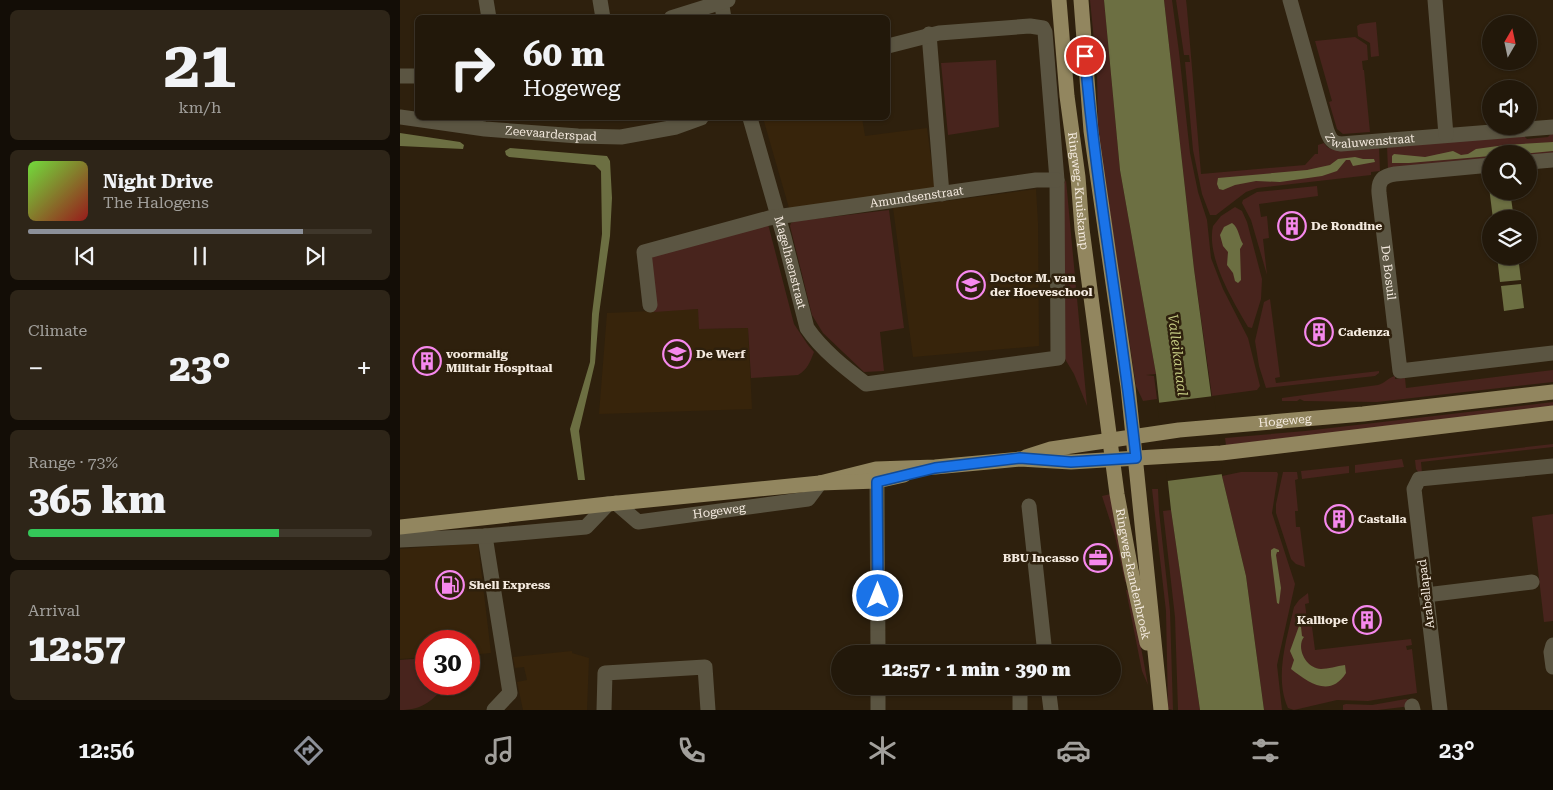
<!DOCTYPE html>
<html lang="en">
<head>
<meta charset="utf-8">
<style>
	:root { --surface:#22180a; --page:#2e2518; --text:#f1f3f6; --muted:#a2a09c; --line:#3f372b; --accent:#8c9099 }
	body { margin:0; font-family:"Roboto Serif",serif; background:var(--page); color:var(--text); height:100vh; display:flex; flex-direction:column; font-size:19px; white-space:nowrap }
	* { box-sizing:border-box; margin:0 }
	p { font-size:16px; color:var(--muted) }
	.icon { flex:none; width:28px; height:28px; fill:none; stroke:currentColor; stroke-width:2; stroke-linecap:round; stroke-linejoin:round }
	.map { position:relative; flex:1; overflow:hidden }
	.details { display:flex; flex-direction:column; gap:10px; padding:10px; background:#130d06; width:400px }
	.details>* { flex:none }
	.top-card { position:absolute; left:15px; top:15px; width:475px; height:105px; border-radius:8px; box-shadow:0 1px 4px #0004,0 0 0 1px var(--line); background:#22180a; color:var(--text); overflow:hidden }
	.needle { width:32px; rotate:9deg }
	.controls { position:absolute; left:1082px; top:15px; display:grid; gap:10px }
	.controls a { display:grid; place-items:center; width:55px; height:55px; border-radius:50%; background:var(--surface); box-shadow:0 1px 4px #0004,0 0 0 1px var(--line); font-size:25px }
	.speed { position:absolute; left:15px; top:630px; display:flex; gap:10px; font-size:25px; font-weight:700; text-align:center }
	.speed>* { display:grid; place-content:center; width:65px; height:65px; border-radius:50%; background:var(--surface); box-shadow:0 1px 4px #0004,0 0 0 1px var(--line); line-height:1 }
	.speed .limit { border:8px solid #d22; background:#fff; color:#111 }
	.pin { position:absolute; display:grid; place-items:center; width:42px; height:42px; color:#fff; margin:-21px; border:2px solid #fff; border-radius:50%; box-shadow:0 1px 5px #0007 }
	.me { position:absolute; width:55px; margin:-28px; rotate:0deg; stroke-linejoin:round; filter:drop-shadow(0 0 4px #0008) }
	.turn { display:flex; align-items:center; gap:18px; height:105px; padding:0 25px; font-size:22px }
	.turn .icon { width:65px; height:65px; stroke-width:2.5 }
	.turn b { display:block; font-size:35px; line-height:42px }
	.big { font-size:38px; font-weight:800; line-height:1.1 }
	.details .card { flex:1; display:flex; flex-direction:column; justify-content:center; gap:8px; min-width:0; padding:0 18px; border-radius:8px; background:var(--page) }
	.details .dial { align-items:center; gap:0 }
	.dial b { font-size:65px; line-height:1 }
	.song { display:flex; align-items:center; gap:15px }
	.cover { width:60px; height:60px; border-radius:8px; background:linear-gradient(135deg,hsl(100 70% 55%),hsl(0 70% 35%)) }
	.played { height:5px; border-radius:2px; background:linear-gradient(90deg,var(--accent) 80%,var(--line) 80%) }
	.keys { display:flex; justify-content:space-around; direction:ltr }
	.heat { display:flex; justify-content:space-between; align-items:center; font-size:28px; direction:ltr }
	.charge { height:8px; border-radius:4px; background:linear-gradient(90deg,#34c759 73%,var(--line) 0) }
	.trip { position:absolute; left:431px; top:645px; width:290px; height:50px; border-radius:25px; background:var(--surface); box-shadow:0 1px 4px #0004,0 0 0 1px var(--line); font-weight:800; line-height:50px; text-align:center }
	.tabs { display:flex; height:80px; justify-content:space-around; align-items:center; background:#0e0a04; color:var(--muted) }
	.tabs .icon { width:35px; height:35px }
	.tabs .current { color:var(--accent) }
	.tabs b { font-size:22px; color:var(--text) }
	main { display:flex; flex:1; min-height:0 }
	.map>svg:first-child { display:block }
</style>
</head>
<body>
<main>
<section class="details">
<div class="card dial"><b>21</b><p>km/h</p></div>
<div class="card">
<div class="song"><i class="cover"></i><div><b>Night Drive</b><p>The Halogens</p></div></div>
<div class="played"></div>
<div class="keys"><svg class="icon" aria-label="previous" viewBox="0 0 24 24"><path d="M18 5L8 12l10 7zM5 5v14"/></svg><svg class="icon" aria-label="pause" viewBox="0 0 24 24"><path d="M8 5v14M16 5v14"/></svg><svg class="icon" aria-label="next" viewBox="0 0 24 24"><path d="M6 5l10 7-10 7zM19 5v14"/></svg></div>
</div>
<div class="card"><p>Climate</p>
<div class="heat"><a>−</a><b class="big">23°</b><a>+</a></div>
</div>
<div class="card"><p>Range · 73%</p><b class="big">365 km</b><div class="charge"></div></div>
<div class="card"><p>Arrival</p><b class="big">12:57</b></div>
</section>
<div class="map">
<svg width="1153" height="710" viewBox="0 0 1153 710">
	<rect width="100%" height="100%" fill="#2e200d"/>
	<path fill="#37240b" d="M 363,118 L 462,118 L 465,136 L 527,128 L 535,188 L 389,208 Z
		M 636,189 L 638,223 L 639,346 L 513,357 L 493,208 Z
		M 298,309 L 300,329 L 348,328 L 352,409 L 199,414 L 207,313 Z
		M 78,543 L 91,653 L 69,655 L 69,641 L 26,641 L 26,657 L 0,659 L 0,549 Z
		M 172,651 L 172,653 L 189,658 L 187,710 L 123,710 L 117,682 L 127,680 L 124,667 L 115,668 L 113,657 Z"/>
	<path fill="#48241d" d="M 690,0 L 704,0 L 720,170 L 756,374 L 746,375 L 754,376 L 757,399 L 743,401 L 736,386 L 698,132 L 697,71 Z
		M 764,0 L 772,0 L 779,52 L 790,153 L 798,192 L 807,220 L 811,258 L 823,289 L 848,338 L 860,386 L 857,390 L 812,396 L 794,269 Z
		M 776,0 L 786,0 L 787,9 L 801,174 L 905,165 L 915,154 L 918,154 L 918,145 L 924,143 L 927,147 L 933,150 L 979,147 L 980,171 L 971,172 L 971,175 L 857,188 L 846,192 L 816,215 L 810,215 L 802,194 L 793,150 L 785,62 L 790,62 L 789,55 L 784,55 Z
		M 976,22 L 979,56 L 971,57 L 970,43 L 958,36 L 957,26 L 960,24 Z
		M 955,37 L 967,45 L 968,60 L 962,61 L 963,70 L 964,70 L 970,132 L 943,134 L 937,129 L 929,102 L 932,101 L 915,41 Z
		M 596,60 L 599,127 L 548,135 L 541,63 Z
		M 1152,133 L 1153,133 L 1153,157 L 1129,159 L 1129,154 L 1091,154 L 1091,162 L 988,170 L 987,146 L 1123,135 L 1127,139 L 1148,137 Z
		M 666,180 L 687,406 L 674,374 L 665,359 L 659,194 Z
		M 917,186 L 918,196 L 859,204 L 861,217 L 867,216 L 869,238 L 863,239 L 867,275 L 851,220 L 842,203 L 843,200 L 857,192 Z
		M 835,207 L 842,211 L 847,222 L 862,279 L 861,299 L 852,328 L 848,327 C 833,301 806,257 813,226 L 821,216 Z
		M 489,210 L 504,328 L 480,332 L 484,371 L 464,372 L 423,333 L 412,315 L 390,226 L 391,223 L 397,221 Z
		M 368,224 L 394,324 L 408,345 L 414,352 C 410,362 408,369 398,375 L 351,378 L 348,328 L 299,329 L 298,309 L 254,312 L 251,256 Z
		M 870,299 L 880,377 L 875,378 L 876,383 L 979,371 L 979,373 L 975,376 L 866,388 L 859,366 L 855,341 L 864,302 Z
		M 1153,370 L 1153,382 L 977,402 L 904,401 L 900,399 L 897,401 L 882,401 L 882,398 L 978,385 C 984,384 989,377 995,376 L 995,379 L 1005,378 L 1006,388 Z
		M 1153,402 L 1153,407 L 826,445 L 825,438 L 905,431 Z
		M 1153,444 L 1153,447 L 1021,462 L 1022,473 L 1019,473 L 1016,469 L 1015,460 Z
		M 1002,459 L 1004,467 L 955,473 L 955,465 Z
		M 949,466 L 949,473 L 902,479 L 901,471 Z
		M 841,472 L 877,472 L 878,474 L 872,513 L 895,584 L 877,665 L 882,710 L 864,710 L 846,576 L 822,476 Z
		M 883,472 L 897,472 L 898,479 L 895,480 L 898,511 L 895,511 L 896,527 L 900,527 L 905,567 L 896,564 L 891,559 L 876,513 L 876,504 Z
		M 752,489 L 758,489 L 759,511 L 770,611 L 773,710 L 768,709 L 766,611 Z
		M 711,494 L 726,582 L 725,582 L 715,536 L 702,496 Z
		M 771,510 L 800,710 L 778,710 L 775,617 L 763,511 Z
		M 1153,514 L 1153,621 L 1144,622 L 1132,517 Z
		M 726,590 L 730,591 L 731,593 L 748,685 L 742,671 Z
		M 908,593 L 909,603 L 905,604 L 907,619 L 911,619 L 915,650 L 1011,639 L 1012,645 L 1006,646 L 1007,650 L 1012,649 L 1017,693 L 968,701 L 937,700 L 894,710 L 888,708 C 874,677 887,638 894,607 L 899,600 Z
		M 26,658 L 26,684 L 48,684 C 32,700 24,710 0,710 L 0,660 Z
		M 1006,699 L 1009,700 L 1011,706 L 978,710 L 943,710 L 943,705 L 946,704 L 972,705 Z"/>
	<path fill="#6c6f42" d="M 704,0 L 764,0 L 794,269 L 822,476 L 846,576 L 864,710 L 800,710 L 771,510 L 756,374 L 720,170 Z
		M 0,133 L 60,142 L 64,145 L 63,149 L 0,146 Z
		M 1153,142 L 1153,151 L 1122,154 L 1091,154 L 1091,156 L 1009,163 L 992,163 L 992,156 L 994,154 L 1025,157 L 1053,151 L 1061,155 L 1068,154 L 1076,149 L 1105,145 Z
		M 110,148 L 207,156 L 210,161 L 212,198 L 210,236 L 199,314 L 195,363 L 179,431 L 185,480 L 178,480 L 170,429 L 190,362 L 192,314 L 202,234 L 201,171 L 195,165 L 109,157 L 106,155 L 105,151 Z
		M 955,157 L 963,159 L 974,159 L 975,162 L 953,166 L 950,160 L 946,160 L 937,171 L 922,176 L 880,182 L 856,181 L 835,185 L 823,190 L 819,189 L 817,184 L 818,178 L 907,170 L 930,165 L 938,159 Z
		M 1089,187 L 1091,187 L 1091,191 L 1110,191 L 1114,219 L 1093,219 Z
		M 832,223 C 839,228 839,238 843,244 L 840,249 L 841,280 L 838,283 L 835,281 L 833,273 L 827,265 L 828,252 L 823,246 L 820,235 L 824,227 Z
		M 1097,256 L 1118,256 L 1121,280 L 1100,282 Z
		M 1121,284 L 1124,308 L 1104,311 L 1101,286 Z
		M 874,548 L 879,550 L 879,552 L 877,552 L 876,555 L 881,588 L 879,604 L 877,603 L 871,555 L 871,550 Z
		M 899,626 L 901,627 L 902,636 L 904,637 C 896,647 905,668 921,669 C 928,669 937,666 945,665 L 946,673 C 930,698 909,683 891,669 L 894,660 L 890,651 Z"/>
	<path fill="#2e200d" d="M 814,396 L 823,474 L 767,481 L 757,403 Z"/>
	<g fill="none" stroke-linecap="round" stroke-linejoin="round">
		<g stroke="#5b5542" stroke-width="15">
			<path d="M 86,0 L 89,18"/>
			<path d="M 200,0 L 203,18"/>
			<path d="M 321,0 L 324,18"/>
			<path id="s1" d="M 890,0 L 927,131 C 930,139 932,143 941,144 L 1153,127"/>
			<path d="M 1035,0 L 1046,135"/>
			<path d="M 271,18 L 328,0"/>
			<path d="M 529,34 L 542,194"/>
			<path d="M 0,76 L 18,76"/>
			<path id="s2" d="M 0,117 L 85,129 L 178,136 L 221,137 L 276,127 L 301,118"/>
			<path id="s3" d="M 350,118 L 384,237 L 407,328 C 422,350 445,368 466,384 L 658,358 L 657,180 L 645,32 L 643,28 L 630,26 L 539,33 L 488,46"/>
			<path d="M 1129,162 L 1153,160"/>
			<path id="s4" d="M 1091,165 L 995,174 C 983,176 978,180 979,193 L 1000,371 L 1153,353"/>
			<path id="s5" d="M 250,305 L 244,252 L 369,218 L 636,180 L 657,180"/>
			<path d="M 477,481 L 478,654"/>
			<path id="s6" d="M 216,503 L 238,522 L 408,499 L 420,483"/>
			<path d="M 629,506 L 645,654"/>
			<path d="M 85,536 L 110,693 L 94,710"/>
			<path d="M 0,540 L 85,536 L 186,527 L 208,504"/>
			<path d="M 1026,595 L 1132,582"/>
			<path d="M 1153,645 L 1151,652 L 1153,667"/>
			<path d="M 478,686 L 478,710"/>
			<path d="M 620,686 L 620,710"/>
			<path d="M 648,686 L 651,710"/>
			<path d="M 1012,706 L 1013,710"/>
			<path d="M 204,710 L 205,673 L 305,667 L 308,710"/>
			<path d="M 1040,710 L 1014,489 L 1019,479 L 1153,466"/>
		</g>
		<g stroke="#92865f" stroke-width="15">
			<path id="s7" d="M 659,0 L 667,96 L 678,177 L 682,229 L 717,494 L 731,570 L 747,643"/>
			<path d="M 681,0 L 691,131 L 728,387 L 761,710"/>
			<path id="s8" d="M 626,457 L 651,449 L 779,430 L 963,414 L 1153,392"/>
			<path d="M 420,483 L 476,469 L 535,467 L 620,459 L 671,462 L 821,453 L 1153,413"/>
			<path d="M 0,527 L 208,504 L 420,483 L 477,481 L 504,475"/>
		</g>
	</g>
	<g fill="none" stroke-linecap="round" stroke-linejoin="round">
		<defs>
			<path id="route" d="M 478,596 L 477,482 L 535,468 L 620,458 L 671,462 L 736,458 C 722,324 696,191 685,56"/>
		</defs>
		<use href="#route" stroke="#114b97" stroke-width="12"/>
		<use href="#route" stroke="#1a73e8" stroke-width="9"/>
	</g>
	<defs>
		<symbol id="building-ring" viewBox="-11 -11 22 22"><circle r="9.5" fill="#2e200d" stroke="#f688ed" stroke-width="1.5"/><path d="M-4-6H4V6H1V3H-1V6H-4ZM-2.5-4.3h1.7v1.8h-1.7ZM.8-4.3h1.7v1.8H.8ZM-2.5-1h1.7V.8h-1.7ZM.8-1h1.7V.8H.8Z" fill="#f688ed"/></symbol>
		<symbol id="school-ring" viewBox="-11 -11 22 22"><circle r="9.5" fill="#2e200d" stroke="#f688ed" stroke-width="1.5"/><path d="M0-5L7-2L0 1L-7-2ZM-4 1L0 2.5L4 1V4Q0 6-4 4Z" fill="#f688ed"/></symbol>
		<symbol id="office-ring" viewBox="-11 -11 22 22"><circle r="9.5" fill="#2e200d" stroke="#f688ed" stroke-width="1.5"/><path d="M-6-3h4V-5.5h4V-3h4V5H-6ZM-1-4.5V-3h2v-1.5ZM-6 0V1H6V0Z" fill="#f688ed"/></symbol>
		<symbol id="fuel-ring" viewBox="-11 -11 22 22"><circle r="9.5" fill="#2e200d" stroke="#f688ed" stroke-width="1.5"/><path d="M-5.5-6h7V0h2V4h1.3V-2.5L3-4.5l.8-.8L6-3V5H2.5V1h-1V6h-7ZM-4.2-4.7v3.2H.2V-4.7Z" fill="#f688ed"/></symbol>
	</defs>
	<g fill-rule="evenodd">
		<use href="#building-ring" x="876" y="210" width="32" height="32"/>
		<use href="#school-ring" x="555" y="269" width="32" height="32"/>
		<use href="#building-ring" x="903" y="316" width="32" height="32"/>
		<use href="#school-ring" x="261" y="338" width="32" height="32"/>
		<use href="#building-ring" x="11" y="345" width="32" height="32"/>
		<use href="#building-ring" x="923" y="503" width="32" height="32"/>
		<use href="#office-ring" x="682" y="542" width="32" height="32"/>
		<use href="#fuel-ring" x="34" y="569" width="32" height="32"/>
		<use href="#building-ring" x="951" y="604" width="32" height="32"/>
	</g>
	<g text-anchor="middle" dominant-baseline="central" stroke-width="5" stroke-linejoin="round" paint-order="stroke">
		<g font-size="12" fill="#f4eadf" stroke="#2e200d">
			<text stroke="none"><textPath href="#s2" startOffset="152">Zeevaarderspad</textPath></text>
			<text stroke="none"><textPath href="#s1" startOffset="185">Zwaluwenstraat</textPath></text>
			<text stroke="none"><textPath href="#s7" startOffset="192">Ringweg-Kruiskamp</textPath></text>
			<text stroke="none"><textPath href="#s5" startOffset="332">Amundsenstraat</textPath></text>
			<text stroke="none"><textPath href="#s3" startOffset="150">Magelhaenstraat</textPath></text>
			<text stroke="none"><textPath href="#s4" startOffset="205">De Bosuil</textPath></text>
			<text stroke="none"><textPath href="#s8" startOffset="262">Hogeweg</textPath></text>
			<text stroke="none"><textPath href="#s6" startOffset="111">Hogeweg</textPath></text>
			<text stroke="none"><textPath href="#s7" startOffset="579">Ringweg-Randenbroek</textPath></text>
			<text transform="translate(1026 594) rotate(-97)">Arabellapad</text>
		</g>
		<g font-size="12" font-weight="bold" fill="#f4eadf" stroke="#2e200d" text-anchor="start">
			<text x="911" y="226">De Rondine</text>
			<text x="590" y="278">Doctor M. van<tspan x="590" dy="14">der Hoeveschool</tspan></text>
			<text x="938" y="332">Cadenza</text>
			<text x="46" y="354">voormalig<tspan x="46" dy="14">Militair Hospitaal</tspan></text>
			<text x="296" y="354">De Werf</text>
			<text x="958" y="519">Castalia</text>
			<text x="679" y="558" text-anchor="end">BBU Incasso</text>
			<text x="69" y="585">Shell Express</text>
			<text x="948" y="620" text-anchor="end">Kalliope</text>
		</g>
		<g font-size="14" font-style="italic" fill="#c4ca81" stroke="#2e200d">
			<text transform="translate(778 355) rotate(83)">Valleikanaal</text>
		</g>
	</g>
</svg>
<div class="controls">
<a><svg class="needle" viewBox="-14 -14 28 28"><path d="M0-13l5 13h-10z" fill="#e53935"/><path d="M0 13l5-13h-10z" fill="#a2a09c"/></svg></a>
<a><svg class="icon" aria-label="sound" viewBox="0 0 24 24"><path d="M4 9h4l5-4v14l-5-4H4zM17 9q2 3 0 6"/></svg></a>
<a><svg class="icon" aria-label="search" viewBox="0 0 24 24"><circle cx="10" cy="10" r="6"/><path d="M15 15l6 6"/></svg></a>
<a><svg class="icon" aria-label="layers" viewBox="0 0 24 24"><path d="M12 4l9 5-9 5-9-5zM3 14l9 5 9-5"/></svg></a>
</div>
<div class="speed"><div class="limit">30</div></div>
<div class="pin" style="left:685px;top:56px;background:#d93025"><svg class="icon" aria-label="arrive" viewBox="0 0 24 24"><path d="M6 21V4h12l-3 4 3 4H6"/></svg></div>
<svg class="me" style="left:478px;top:596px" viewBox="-20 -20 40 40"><circle r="17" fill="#1a73e8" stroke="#fff" stroke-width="3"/><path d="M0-11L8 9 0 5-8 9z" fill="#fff"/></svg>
<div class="trip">12:57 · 1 min · 390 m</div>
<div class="top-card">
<div class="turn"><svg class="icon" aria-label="right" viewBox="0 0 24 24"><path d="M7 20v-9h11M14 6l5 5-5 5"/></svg><div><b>60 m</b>Hogeweg</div></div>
</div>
</div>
</main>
<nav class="tabs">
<b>12:56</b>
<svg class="icon current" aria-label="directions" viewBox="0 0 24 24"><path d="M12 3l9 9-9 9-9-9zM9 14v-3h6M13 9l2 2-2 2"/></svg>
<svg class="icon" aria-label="music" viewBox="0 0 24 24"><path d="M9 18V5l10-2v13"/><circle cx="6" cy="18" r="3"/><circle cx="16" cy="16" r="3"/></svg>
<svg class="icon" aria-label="phone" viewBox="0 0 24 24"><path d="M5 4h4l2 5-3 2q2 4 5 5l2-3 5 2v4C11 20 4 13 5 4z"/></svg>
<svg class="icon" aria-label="climate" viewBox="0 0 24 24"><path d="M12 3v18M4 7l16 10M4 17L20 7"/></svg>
<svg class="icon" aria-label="car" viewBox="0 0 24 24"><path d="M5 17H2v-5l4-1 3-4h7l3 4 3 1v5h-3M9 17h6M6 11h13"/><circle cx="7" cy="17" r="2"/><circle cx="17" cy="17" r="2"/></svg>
<svg class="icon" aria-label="filters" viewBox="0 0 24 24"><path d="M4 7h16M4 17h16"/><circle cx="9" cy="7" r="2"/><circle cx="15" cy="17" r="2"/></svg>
<b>23°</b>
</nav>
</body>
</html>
